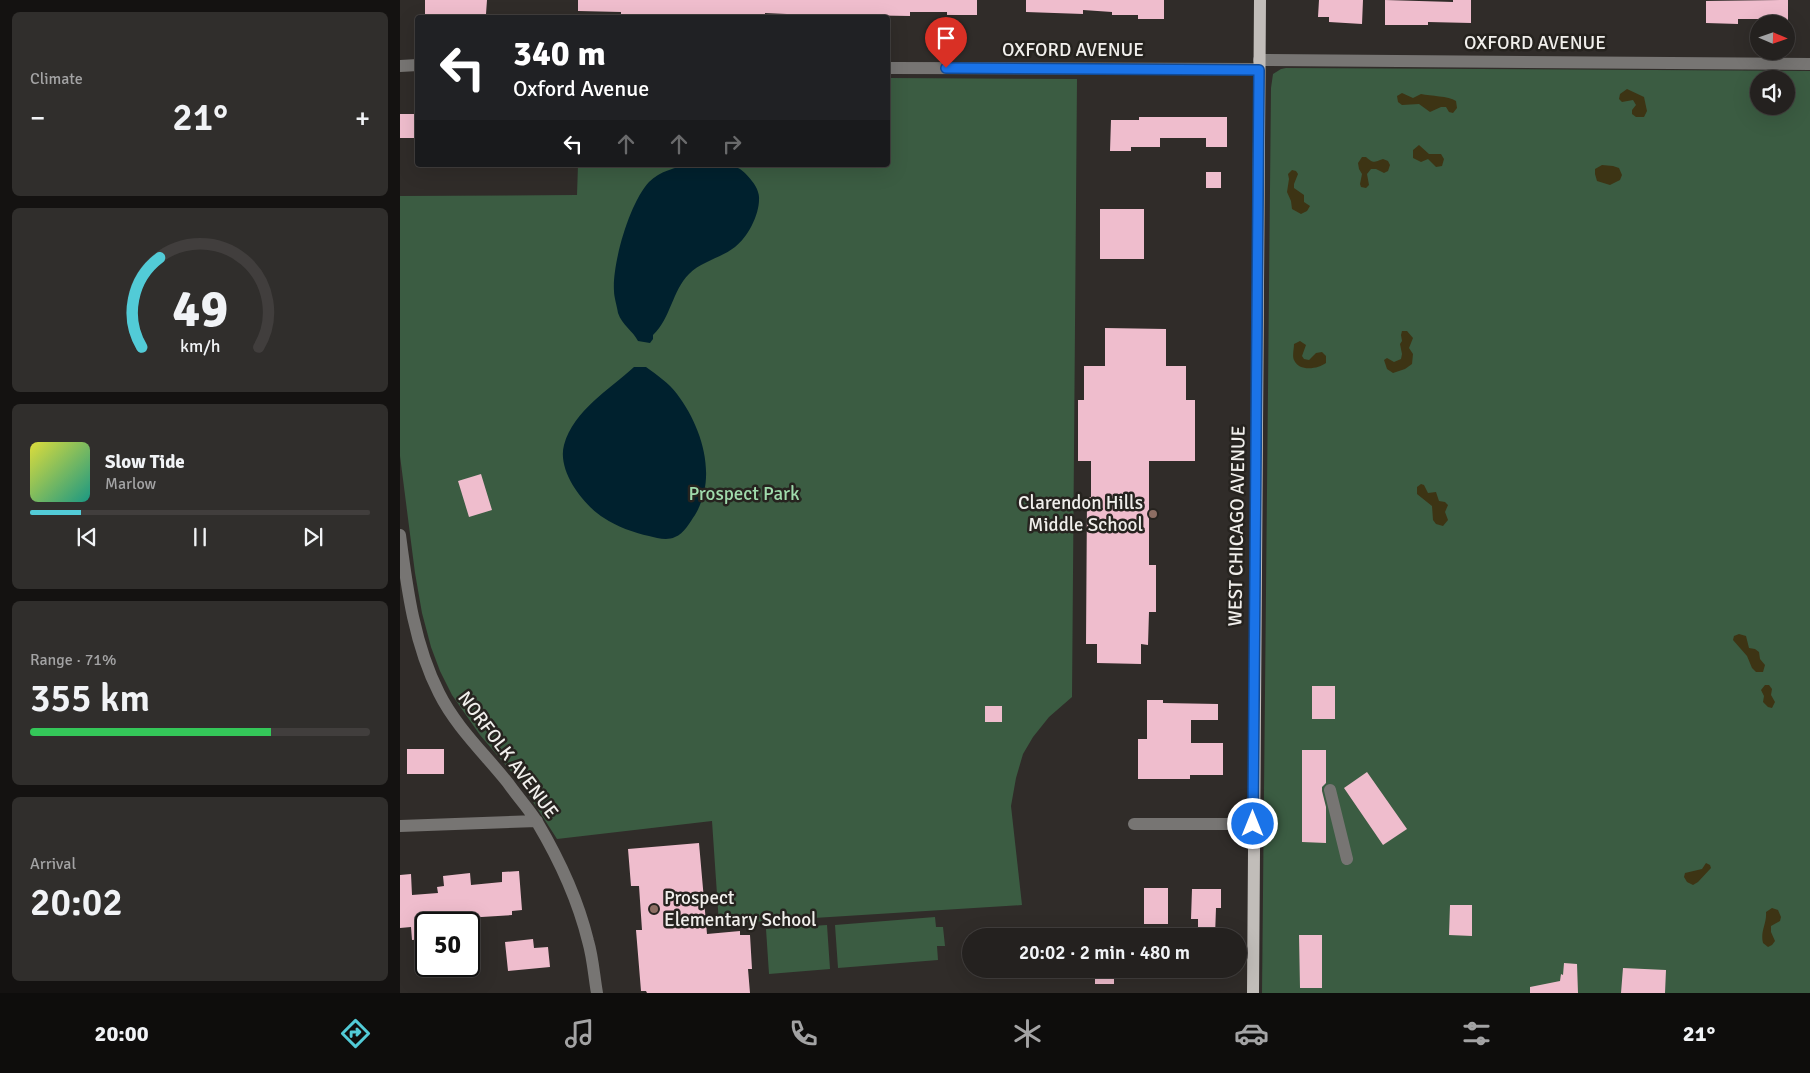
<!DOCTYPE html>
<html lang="en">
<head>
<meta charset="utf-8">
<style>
	:root { --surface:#24211f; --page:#302e2c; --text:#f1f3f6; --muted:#a3a3a4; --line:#413e3d; --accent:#52cbd7 }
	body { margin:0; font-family:Signika,sans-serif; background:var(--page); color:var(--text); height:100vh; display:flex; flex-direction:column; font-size:19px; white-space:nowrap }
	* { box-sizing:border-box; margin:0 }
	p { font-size:16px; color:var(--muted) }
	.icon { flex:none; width:28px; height:28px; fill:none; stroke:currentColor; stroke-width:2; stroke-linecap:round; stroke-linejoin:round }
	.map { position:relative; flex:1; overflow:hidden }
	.details { display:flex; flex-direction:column; gap:12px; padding:12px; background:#141211; width:400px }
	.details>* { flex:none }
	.guide { position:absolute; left:15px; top:15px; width:475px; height:152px; border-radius:5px; box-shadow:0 5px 20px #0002,0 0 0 1px var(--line); background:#202124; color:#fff; overflow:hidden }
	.needle { width:32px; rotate:92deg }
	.fabs { position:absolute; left:1350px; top:15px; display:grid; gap:10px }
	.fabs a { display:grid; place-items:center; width:45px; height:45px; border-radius:50%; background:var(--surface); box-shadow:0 5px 20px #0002,0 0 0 1px var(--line); font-size:25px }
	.speed { position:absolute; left:15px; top:912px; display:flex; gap:10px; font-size:25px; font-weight:700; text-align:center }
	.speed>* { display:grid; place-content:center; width:65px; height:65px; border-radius:50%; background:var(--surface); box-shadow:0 5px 20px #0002,0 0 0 1px var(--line); line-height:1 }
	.speed .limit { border:2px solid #111; border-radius:8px; background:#fff; color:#111 }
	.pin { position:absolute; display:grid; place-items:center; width:42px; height:42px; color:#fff; margin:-51px -21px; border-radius:50% 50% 50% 0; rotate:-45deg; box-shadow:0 0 5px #0007 }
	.pin .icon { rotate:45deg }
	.me { position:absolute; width:55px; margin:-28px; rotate:0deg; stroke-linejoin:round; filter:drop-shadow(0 0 4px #0008) }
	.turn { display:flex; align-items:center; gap:18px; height:105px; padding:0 15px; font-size:22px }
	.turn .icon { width:65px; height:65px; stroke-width:2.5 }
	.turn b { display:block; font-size:35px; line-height:42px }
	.lanes { display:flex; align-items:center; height:48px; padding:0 15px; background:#0003; justify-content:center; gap:25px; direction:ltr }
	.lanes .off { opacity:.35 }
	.big { font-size:38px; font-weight:600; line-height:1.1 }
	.details .card { flex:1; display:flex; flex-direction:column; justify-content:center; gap:8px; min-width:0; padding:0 18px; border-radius:8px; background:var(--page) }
	.details .dial { align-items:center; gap:0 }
	.dial svg { height:130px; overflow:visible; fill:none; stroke:var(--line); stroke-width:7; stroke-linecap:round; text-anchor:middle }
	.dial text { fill:var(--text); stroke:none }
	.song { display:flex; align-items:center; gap:15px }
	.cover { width:60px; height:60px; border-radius:8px; background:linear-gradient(135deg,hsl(60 70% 55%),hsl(170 70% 35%)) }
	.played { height:5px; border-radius:2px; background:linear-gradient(90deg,var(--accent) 15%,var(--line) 15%) }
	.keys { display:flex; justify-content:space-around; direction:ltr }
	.heat { display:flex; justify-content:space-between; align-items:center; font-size:28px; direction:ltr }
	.charge { height:8px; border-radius:4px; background:linear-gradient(90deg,#34c759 71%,var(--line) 0) }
	.trip { position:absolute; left:562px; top:928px; width:285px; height:50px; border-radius:25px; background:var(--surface); box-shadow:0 5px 20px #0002,0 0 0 1px var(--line); font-weight:600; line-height:50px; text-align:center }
	.tab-bar { display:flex; height:80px; justify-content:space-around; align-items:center; background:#0e0d0c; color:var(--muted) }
	.tab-bar .icon { width:35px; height:35px }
	.tab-bar .active { color:var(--accent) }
	.tab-bar b { font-size:22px; color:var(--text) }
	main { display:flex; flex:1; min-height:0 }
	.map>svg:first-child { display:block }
</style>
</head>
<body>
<main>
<section class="details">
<div class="card"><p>Climate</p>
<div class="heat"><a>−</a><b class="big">21°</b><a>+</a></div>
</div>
<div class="card dial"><svg viewBox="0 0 100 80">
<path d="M14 69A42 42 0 1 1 86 69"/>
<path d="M14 69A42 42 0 0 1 25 14" stroke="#52cbd7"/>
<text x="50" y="56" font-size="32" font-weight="700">49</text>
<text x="50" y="72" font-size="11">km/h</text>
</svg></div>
<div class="card">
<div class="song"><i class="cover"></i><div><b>Slow Tide</b><p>Marlow</p></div></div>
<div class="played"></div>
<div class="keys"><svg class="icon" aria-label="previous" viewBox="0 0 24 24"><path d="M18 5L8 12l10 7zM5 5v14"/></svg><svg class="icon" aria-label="pause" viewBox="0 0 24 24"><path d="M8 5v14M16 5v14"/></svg><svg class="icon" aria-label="next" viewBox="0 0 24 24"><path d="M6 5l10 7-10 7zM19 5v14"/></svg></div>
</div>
<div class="card"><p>Range · 71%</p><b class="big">355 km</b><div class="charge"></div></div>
<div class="card"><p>Arrival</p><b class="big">20:02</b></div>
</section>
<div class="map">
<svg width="1410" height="993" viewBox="0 0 1410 993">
	<rect width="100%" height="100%" fill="#302c29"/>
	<path fill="#3b5c42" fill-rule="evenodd" d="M 886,68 L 1410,71 L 1410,993 L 862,993 L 871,88 L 873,74 L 881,69 ZM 1359,79 L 1386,79 L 1386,106 L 1359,106 Z
		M 488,78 L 677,79 L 672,697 L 649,717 L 633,737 L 623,754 L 616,778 L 611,806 L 622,905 L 319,924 L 312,821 L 157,839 L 121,783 L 80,735 L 52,695 L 40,671 L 31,647 L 22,613 L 15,573 L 0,456 L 0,196 L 177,195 L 178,165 L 488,165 Z
		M 535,917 L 536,927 L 543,927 L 545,946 L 537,946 L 538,960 L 438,968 L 435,925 Z
		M 427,925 L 430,969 L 369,974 L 366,929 Z"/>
	<path fill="#3d3414" d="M 1227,89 L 1244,97 L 1247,111 L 1244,117 L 1236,117 L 1232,114 L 1232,110 L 1236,105 L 1233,100 L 1222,102 L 1219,99 L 1220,94 Z
		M 1002,93 L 1013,98 L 1021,94 C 1031,96 1048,96 1056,101 L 1057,108 L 1053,113 L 1049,112 L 1046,107 L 1041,107 L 1030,112 L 1019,104 L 1002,105 L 998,102 L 997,96 Z
		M 1019,145 L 1029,154 L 1041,154 L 1044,159 L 1042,166 L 1036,167 L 1028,159 L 1021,162 L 1013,158 L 1013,150 Z
		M 962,157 L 966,157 C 974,164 974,162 983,159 L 988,161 L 990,165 L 988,171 L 984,173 L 976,169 L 971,169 L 967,174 L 969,185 L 966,188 L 961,187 L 960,184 L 962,174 L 959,169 L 958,163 Z
		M 1202,165 L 1213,166 L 1219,168 L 1222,175 L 1220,180 L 1210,185 L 1197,181 L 1195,174 L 1195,169 Z
		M 892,170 L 896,171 L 898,174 L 894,184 L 894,188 L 904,195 L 904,202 L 910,206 L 907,211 L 901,214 L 892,209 L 891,201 L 887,192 L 889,179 L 888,174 Z
		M 1002,331 L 1007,331 L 1013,338 L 1009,348 L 1013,354 L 1012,364 L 1005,369 L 993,373 L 987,369 L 984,360 L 987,358 L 994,362 L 1001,359 L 1002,354 L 1000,344 L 1002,341 L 1001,335 Z
		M 900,341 L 906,345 L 902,356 L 904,359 L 909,360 L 916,353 L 922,352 L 926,356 L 926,363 C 918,369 899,372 894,360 C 892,356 894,349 894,344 Z
		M 1021,484 L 1024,485 L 1028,493 L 1036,492 L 1039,501 L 1045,502 L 1048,505 L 1045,512 L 1048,520 L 1043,526 L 1036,524 L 1033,520 L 1032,506 L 1017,494 L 1017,487 Z
		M 1339,634 L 1346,636 L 1349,648 L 1355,649 L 1359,652 L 1360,659 L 1365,665 L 1363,672 L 1356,672 L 1352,668 L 1347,656 L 1333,640 L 1334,636 Z
		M 1365,685 L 1369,685 L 1372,689 L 1371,695 L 1375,702 L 1372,708 L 1368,707 L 1363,702 L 1364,696 L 1361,690 Z
		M 1306,863 L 1310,865 L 1311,868 L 1298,882 L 1293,885 L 1287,882 L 1284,877 L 1285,873 L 1302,869 Z
		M 1372,908 L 1378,910 L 1381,917 L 1380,921 L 1371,926 L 1371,932 L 1375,941 L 1372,945 L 1368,947 L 1363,943 C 1360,931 1367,924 1366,912 Z"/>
	<path fill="#00212e" d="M 291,165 C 306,165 327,161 340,169 C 347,174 359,187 359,197 C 360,214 348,237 335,247 C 321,258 302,261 289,274 C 272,291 271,318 253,335 L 253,339 L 250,343 L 238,341 C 233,331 222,325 218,313 C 217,306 214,297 214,291 C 212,263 230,202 249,182 C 260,171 276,167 291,165 Z
		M 234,367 L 246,367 C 257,375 269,383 277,394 C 302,427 318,477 295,515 C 290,522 284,534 275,537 C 267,541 257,538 249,536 C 234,533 216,526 204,518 C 183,505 157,471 164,445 C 174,410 209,390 234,367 Z"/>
	<path fill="#efbdcd" d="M 25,0 L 87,0 L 86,14 L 25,14 Z
		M 178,0 L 577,0 L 577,15 L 547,15 L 547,12 L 510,12 L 510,16 L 452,15 L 452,17 L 365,13 L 365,16 L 221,15 L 221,12 L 178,11 Z
		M 626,0 L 764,0 L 764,19 L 738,19 L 738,15 L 712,15 L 712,12 L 683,10 L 683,14 L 626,12 Z
		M 919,0 L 963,0 L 962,24 L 929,22 L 929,17 L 918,17 Z
		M 985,0 L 1053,2 L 1053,0 L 1071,0 L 1071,23 L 1028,22 L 1028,25 L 985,25 Z
		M 1388,0 L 1388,24 L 1370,24 L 1371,19 L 1338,19 L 1338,24 L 1306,23 L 1306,1 Z
		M 0,114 L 18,114 L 18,138 L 0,138 Z
		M 739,117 L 827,117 L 827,147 L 806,147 L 806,138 L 760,138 L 760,147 L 731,147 L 731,151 L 710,151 L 711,120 L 739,120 Z
		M 806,172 L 821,172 L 821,188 L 806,188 Z
		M 700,209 L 744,209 L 744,259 L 700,259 Z
		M 705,328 L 766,329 L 766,366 L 786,366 L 786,400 L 795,400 L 795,461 L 749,461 L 749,565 L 756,565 L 756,612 L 749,612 L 748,645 L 741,644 L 741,664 L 697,663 L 697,644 L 686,644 L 687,497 L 691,497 L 691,461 L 678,461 L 678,400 L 684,400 L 684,366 L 705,366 Z
		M 81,474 L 92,510 L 69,517 L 58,481 Z
		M 912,686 L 935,686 L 935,719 L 912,719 Z
		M 747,700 L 763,700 L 763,703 L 818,704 L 818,720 L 791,720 L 791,743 L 823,743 L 823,775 L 790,775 L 790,779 L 738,779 L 738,739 L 747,739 Z
		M 585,706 L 602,706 L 602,722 L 585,722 Z
		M 7,749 L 44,749 L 44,774 L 7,774 Z
		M 902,750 L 926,750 L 926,783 L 922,787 L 922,791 L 926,807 L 926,843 L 902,842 Z
		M 967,772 L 1007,829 L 983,845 L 944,788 Z
		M 299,843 L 307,934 L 340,931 L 340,935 L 350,935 L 352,969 L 348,969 L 350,993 L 247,993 L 246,991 L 241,991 L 236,930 L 242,930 L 239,886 L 231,886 L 228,849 Z
		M 119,871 L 122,910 L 112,911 L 112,915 L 33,920 L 34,924 L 26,924 L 26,928 L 24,928 L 25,939 L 12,940 L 11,927 L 0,928 L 0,875 L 11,874 L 12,895 L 38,893 L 37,887 L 44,886 L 43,876 L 70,873 L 71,885 L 102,882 L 102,872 Z
		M 744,888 L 768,888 L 768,924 L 744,924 Z
		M 792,889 L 821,889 L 821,908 L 816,908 L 815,936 L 798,936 L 798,919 L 791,919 Z
		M 1050,905 L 1072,905 L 1072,936 L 1049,935 Z
		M 899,935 L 922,935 L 922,988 L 900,988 Z
		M 133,939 L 134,948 L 148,947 L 150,967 L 108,971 L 105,942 Z
		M 1164,963 L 1177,964 L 1178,993 L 1130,993 L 1130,987 L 1160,981 L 1161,974 L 1163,975 Z
		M 1223,968 L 1266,970 L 1265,993 L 1221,993 Z
		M 695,969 L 714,969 L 714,984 L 695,984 Z"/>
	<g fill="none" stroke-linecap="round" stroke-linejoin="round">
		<path stroke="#777573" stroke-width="12" d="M 859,60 L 1410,64
			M 0,66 L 18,65
			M 488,68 L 859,69
			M 0,535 C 7,588 14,644 39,693 C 56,727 84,753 108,783 C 117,796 129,809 137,822 C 159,859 178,900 188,941 C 193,958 194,976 197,993
			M 930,790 L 947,859
			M 734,824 L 853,824
			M 0,826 L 137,821"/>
		<path stroke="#c1bdb9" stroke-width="12" d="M 853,993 L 860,0"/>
	</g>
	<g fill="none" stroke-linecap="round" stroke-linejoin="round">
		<defs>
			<path id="route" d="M 546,68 L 859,70 L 853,824"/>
		</defs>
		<use href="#route" stroke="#114b97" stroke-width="12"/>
		<use href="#route" stroke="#1a73e8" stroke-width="9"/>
	</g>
	<g fill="#8d6e63" stroke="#26231f" stroke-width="2">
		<circle cx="753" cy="514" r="5"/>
		<circle cx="254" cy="909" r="5"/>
	</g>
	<g text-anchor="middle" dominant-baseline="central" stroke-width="5" stroke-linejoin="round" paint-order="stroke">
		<g font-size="19" fill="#f1efec" stroke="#26231f">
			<text x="1135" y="43">OXFORD AVENUE</text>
			<text x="673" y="50">OXFORD AVENUE</text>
			<text transform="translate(837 526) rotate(-89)">WEST CHICAGO AVENUE</text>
			<text transform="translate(108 755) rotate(53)">NORFOLK AVENUE</text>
		</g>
		<g font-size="19" fill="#a0dbac" stroke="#26231f">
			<text x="344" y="494">Prospect Park</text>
		</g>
		<g font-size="19" fill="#f1efec" stroke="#26231f" text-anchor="end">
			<text x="743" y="503">Clarendon Hills<tspan x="743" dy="22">Middle School</tspan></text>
			<text x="264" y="898" text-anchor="start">Prospect<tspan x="264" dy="22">Elementary School</tspan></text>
		</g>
	</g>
</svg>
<div class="fabs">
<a><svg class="needle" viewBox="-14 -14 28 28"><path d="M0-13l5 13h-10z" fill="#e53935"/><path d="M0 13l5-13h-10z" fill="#a3a3a4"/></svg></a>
<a><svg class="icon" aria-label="sound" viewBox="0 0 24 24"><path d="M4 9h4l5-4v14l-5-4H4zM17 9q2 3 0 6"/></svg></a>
</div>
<div class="speed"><div class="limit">50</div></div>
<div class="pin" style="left:546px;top:68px;background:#d93025"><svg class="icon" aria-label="arrive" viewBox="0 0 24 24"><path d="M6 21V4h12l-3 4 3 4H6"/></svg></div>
<svg class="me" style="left:853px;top:824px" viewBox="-20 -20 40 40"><circle r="17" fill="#1a73e8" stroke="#fff" stroke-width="3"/><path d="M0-11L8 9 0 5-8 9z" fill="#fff"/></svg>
<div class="trip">20:02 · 2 min · 480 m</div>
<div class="guide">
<div class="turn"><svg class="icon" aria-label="left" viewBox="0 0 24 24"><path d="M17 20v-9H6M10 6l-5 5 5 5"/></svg><div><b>340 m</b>Oxford Avenue</div></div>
<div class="lanes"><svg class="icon" aria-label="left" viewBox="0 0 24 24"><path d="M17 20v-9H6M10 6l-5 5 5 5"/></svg><svg class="icon off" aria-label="ahead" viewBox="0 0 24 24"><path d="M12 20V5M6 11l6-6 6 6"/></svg><svg class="icon off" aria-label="ahead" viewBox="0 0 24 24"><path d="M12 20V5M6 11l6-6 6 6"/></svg><svg class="icon off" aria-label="right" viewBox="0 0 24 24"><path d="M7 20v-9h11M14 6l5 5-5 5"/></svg></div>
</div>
</div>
</main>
<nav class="tab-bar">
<b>20:00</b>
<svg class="icon active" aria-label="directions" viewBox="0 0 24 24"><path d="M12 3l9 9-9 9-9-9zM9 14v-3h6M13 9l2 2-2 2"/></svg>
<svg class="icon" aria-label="music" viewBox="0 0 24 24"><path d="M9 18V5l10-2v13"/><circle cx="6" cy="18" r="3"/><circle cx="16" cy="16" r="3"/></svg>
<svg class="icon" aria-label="phone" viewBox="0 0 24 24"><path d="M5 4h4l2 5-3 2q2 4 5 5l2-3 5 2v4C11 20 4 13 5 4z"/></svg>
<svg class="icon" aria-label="climate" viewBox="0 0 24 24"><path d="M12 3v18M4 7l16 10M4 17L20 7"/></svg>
<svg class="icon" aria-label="car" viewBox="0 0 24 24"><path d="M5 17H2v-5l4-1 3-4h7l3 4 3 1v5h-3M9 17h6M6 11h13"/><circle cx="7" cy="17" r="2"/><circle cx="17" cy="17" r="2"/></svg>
<svg class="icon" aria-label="filters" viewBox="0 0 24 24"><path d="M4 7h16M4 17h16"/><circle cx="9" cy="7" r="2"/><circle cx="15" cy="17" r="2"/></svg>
<b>21°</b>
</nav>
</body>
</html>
